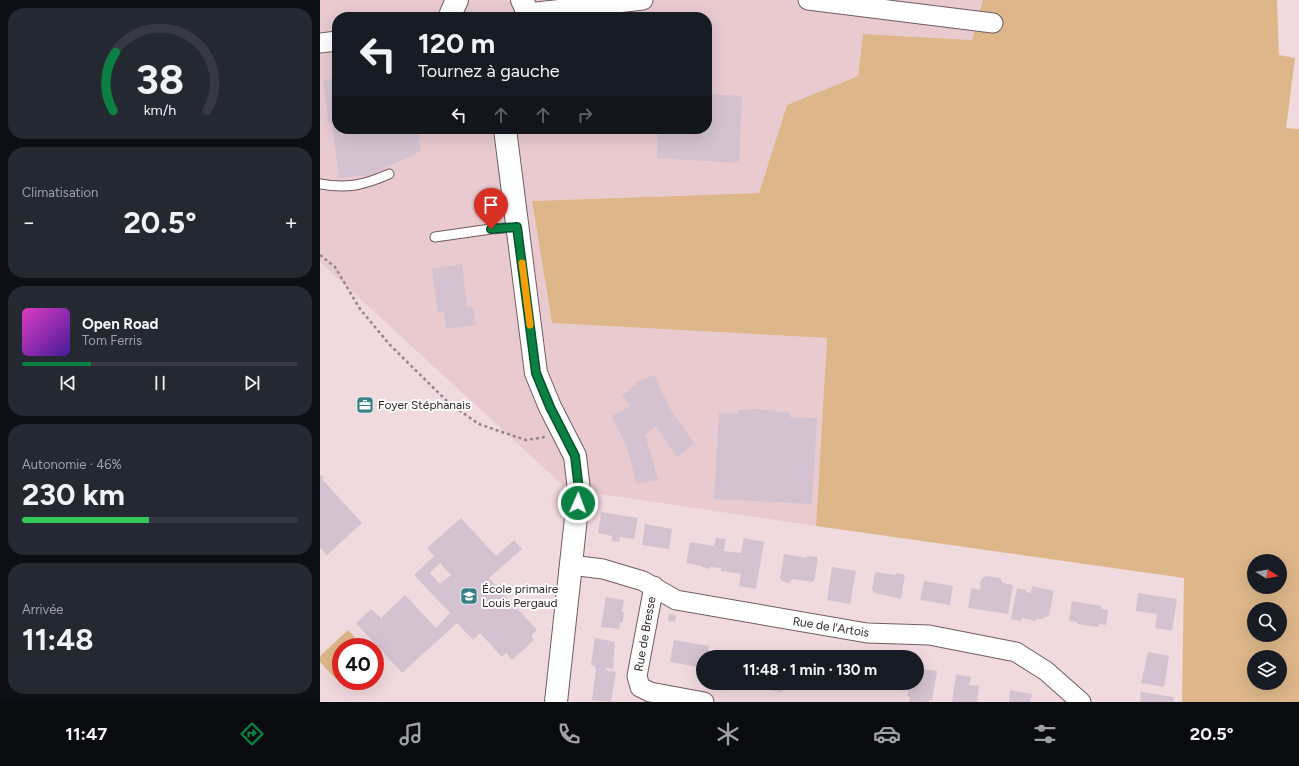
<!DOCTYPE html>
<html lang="fr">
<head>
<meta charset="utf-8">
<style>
	:root { --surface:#171b24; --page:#242831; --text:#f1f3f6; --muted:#9ea1a6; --line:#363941; --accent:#0b8043 }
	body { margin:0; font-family:Figtree,sans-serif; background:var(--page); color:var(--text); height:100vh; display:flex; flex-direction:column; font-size:15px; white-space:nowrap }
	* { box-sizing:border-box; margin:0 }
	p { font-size:13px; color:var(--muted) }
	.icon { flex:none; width:22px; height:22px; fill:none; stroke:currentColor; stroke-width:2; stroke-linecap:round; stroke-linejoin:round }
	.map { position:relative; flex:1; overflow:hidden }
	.side { display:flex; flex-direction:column; gap:8px; padding:8px; background:#0d0f14; width:320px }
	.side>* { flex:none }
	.guide { position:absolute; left:12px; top:12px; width:380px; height:122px; border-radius:16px; box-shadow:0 4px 16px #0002; background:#171b24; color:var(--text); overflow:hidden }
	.needle { width:26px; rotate:101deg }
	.tools { position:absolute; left:927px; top:554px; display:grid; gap:8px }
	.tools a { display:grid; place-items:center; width:40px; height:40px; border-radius:50%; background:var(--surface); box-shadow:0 4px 16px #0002; font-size:20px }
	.speed { position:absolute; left:12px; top:638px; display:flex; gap:8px; font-size:20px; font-weight:700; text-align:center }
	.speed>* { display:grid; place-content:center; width:52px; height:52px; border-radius:50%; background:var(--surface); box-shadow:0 4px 16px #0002; line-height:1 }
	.speed .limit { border:6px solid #d22; background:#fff; color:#111 }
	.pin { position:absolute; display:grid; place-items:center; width:34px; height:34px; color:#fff; margin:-41px -17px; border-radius:50% 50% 50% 0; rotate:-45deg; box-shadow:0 0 4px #0007 }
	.pin .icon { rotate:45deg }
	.me { position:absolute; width:44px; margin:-22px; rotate:2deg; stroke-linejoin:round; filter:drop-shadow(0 0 3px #0008) }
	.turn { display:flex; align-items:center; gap:14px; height:84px; padding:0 20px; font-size:18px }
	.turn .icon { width:52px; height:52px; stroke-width:2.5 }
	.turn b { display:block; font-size:28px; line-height:34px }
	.lanes { display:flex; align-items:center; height:38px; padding:0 20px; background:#0003; justify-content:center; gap:20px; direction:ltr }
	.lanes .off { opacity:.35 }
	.big { font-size:30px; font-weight:700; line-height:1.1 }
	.side .tile { flex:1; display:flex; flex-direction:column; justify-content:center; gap:6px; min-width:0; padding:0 14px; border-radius:16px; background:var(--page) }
	.side .dial { align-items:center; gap:0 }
	.dial svg { height:104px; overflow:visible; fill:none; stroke:var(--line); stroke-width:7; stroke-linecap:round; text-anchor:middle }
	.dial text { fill:var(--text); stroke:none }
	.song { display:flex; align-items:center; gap:12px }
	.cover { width:48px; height:48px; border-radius:6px; background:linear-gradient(135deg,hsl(310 70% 55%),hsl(260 70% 35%)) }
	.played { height:4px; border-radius:2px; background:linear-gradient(90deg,var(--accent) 25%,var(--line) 25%) }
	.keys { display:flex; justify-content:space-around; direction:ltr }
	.heat { display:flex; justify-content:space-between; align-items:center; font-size:22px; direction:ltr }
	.charge { height:6px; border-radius:3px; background:linear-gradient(90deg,#34c759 46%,var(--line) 0) }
	.trip { position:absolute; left:376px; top:650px; width:228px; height:40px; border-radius:20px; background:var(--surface); box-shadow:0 4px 16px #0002; font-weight:700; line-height:40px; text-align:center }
	.dock { display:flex; height:64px; justify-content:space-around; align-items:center; background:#090b0e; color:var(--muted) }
	.dock .icon { width:28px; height:28px }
	.dock .on { color:var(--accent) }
	.dock b { font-size:18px; color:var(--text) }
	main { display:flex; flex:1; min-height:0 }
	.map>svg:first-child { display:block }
</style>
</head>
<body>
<main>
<section class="side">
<div class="tile dial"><svg viewBox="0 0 100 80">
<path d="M14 69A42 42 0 1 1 86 69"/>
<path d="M14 69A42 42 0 0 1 16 24" stroke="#0b8043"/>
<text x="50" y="56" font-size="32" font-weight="700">38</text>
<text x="50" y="72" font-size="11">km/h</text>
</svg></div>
<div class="tile"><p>Climatisation</p>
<div class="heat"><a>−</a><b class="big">20.5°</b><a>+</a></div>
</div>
<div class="tile">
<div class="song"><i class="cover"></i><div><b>Open Road</b><p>Tom Ferris</p></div></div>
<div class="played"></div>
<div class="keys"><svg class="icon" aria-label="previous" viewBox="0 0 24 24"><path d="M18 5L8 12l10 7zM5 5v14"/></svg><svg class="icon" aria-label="pause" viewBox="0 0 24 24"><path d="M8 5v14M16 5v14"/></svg><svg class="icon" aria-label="next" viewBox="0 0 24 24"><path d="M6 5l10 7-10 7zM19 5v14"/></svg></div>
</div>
<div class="tile"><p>Autonomie · 46%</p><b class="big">230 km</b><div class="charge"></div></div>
<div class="tile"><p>Arrivée</p><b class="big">11:48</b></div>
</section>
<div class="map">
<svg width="979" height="702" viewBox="0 0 979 702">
	<rect width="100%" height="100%" fill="#f1dade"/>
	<path fill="#e8cacf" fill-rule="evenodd" d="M 0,0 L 663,0 L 652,40 L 543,34 L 538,76 L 467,105 L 439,193 L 212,201 L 232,323 L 507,338 L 496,526 L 247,489 L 0,262 ZM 17,17 L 387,17 L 387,129 L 17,129 Z"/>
	<path fill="#ddb789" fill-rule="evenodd" d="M 663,0 L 957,0 L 959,55 L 975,58 L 966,128 L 979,129 L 979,702 L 862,702 L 864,578 L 496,526 L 507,338 L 232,323 L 212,201 L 439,193 L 467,105 L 538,76 L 543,34 L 652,40 ZM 934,561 L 960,561 L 960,587 L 934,587 ZM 934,609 L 960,609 L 960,635 L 934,635 ZM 934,657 L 960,657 L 960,683 L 934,683 Z
		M 28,630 L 44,647 L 21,647 L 21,675 L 16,679 L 0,662 L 0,656 Z"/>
	<path fill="#d4c2d0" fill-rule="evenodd" d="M 17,78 L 17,129 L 77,129 L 78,134 L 98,131 L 101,151 L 50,175 L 19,178 L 12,124 L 9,124 L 3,80 Z
		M 387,94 L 422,96 L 419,163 L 337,158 L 338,129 L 387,129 Z
		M 142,264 L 147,307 L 153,307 L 156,325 L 126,329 L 124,312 L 118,313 L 112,269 Z
		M 335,375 L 342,392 L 352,412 L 374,443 L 357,457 L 336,426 L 325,435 L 331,454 L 338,480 L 317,484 L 306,445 L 292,416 L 310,406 L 302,396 L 314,386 L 316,386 L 315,382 Z
		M 439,409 L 470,413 L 469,417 L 497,418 L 492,504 L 394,499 L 399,413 L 418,414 L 418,410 Z
		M 0,474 L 4,478 L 2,479 L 42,523 L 7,555 L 0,548 Z
		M 281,512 L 318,518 L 314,539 L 300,537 L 299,542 L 292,541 L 292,536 L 278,533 Z
		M 141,518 L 176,556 L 194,540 L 202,549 L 169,578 L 217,630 L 211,636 L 214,640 L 192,660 L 186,653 L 182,657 L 160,633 L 153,640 L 137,623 L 82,673 L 36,623 L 51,609 L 61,618 L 85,595 L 116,628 L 130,613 L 94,575 L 114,556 L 107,548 ZM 120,563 L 131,575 L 120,584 L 110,573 Z
		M 325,524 L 352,529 L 349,549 L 322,545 Z
		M 396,538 L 406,539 L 404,551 L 421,553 L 424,538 L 444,542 L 436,589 L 419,586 L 421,574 L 401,571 L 401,568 L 390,567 L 390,569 L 382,567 L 382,566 L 366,563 L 370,542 L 394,546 Z
		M 464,554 L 487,558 L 487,556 L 498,557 L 494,582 L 472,579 L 469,583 L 462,581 L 460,579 Z
		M 512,567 L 536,571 L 530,604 L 507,600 Z
		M 555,572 L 576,575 L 577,573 L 585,575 L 581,599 L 555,593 L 552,590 Z
		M 666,576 L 680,578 L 683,583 L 693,585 L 688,614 L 648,608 L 651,588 L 660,590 L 661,579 Z
		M 604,581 L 633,586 L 630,605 L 600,600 Z
		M 712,586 L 734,591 L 729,616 L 727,615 L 727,617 L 724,617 L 723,619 L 716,619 L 716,621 L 702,618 L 701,621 L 691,619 L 697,588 L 706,590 L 706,592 L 711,593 Z
		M 818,593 L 857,599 L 852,631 L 835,628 L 837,614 L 816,611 Z
		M 286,597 L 304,600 L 302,612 L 304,612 L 303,622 L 300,622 L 299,629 L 281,627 Z
		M 752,601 L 781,606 L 781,609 L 788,610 L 786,625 L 779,624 L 778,627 L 757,624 L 757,622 L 749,621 Z
		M 349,614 L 356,615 L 355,622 L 348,621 Z
		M 275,638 L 295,642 L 293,669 L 286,668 L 286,670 L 296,672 L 291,702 L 272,700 L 276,669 L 275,669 L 275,666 L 271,665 Z
		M 354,640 L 389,646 L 387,657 L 383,657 L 383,668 L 350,662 Z
		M 445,651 L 465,652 L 464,655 L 472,657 L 444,657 Z
		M 828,652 L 849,656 L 844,687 L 821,683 Z
		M 602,669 L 617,671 L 612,701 L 609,700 L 609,702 L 589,702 L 590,697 L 587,696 L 590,683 L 597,683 L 597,676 L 601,676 Z
		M 636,674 L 651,677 L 649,685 L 659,686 L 657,702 L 632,702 Z
		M 443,683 L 464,683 L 462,692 L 442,689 Z
		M 690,690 L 712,694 L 710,702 L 689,702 Z
		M 821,692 L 854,697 L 853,702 L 820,702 Z"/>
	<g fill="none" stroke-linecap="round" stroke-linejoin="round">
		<defs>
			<path id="lane" d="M 0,184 C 27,189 44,185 69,174
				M 115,237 L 171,229 L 197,227"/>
			<path id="street" d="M 488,0 L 673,23
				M 208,13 L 323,0
				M 0,43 L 17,41
				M 251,565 L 283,569 L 323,581 L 356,600 L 547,633 L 609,635 L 696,652 L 726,671 L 761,702
				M 334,586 L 317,676 L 320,687 L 330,692 L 384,702"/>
			<path id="secondary" d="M 202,0 L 208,13 L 208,17
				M 131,17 L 131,13 L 137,0
				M 185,129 L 216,373 L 230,407 L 255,456 L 259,490 L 236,702"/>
		</defs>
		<use href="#lane" stroke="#705c60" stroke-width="11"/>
		<use href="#street" stroke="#705c60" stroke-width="21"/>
		<use href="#secondary" stroke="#705c60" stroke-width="24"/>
		<path stroke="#958588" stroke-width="2.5" stroke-dasharray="3 3" stroke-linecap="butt" d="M 0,255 L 15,267 L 40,309 L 70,345 L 130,404 L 159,424 L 176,430 L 206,440 L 225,437"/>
		<use href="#lane" stroke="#fff" stroke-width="9"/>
		<use href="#street" stroke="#fff" stroke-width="19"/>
		<use href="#secondary" stroke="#fff" stroke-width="22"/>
	</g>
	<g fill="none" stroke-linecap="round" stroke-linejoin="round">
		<defs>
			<path id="route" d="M 171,229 L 197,227 L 216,373 L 230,407 L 255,456 L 259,490 L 258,503"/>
		</defs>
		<use href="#route" stroke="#07532c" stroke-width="10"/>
		<use href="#route" stroke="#0b8043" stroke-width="7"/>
		<path stroke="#f59e0b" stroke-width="7" d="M 202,263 L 210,325"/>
	</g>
	<defs>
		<symbol id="office-square" viewBox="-11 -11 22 22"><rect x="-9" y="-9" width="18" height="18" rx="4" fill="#388186" stroke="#fff"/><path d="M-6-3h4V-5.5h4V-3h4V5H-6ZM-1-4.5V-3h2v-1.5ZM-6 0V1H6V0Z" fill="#fff"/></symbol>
		<symbol id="school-square" viewBox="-11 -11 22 22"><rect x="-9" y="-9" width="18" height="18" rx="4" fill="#388186" stroke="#fff"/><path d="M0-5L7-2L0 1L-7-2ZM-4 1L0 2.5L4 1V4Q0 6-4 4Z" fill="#fff"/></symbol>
	</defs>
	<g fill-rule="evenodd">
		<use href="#office-square" x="35" y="395" width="20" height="20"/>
		<use href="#school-square" x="139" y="586" width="20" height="20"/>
	</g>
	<g text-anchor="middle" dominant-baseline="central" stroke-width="4" stroke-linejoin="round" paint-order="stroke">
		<g font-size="12" fill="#2f2628" stroke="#fff" text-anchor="start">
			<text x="58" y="405">Foyer Stéphanais</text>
			<text x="162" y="589">École primaire<tspan x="162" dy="14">Louis Pergaud</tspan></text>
		</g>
		<g font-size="12" fill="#2f2628" stroke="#fff">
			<text transform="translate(511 627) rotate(9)">Rue de l'Artois</text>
			<text transform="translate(325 634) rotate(-80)">Rue de Bresse</text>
		</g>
	</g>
</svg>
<div class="tools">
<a><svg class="needle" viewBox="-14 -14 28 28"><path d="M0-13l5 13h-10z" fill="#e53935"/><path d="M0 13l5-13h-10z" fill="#9ea1a6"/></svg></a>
<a><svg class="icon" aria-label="search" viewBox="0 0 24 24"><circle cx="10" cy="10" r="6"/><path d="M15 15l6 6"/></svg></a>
<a><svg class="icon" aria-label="layers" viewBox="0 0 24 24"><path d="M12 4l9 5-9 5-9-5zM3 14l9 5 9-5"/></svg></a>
</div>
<div class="speed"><div class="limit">40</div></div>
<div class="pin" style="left:171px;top:229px;background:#d93025"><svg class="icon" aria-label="arrive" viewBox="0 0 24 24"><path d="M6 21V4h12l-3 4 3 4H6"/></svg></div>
<svg class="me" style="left:258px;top:503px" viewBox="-20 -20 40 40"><circle r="17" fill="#0b8043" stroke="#fff" stroke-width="3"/><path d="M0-11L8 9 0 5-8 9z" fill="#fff"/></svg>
<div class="trip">11:48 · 1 min · 130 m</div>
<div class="guide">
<div class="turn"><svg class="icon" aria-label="left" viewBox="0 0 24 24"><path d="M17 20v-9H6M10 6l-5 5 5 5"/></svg><div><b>120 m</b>Tournez à gauche</div></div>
<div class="lanes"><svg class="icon" aria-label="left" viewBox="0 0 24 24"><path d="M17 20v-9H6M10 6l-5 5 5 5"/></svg><svg class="icon off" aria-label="ahead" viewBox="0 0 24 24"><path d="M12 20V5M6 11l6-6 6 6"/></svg><svg class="icon off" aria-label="ahead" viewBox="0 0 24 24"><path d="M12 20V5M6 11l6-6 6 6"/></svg><svg class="icon off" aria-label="right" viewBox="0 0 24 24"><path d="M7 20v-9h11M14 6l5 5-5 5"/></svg></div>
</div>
</div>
</main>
<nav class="dock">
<b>11:47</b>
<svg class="icon on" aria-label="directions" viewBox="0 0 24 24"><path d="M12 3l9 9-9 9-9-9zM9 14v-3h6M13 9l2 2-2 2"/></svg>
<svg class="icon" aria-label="music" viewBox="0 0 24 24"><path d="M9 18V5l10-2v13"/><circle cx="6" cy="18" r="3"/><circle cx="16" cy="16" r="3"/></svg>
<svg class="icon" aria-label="phone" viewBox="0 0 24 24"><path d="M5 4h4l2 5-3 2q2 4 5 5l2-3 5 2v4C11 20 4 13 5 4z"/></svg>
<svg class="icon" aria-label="climate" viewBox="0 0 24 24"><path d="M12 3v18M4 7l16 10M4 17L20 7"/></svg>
<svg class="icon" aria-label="car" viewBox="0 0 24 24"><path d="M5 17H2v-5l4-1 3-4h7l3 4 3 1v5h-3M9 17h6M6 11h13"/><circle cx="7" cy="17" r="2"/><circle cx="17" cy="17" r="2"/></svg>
<svg class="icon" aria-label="filters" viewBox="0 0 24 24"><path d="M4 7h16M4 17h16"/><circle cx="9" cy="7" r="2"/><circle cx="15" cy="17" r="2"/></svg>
<b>20.5°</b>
</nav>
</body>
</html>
